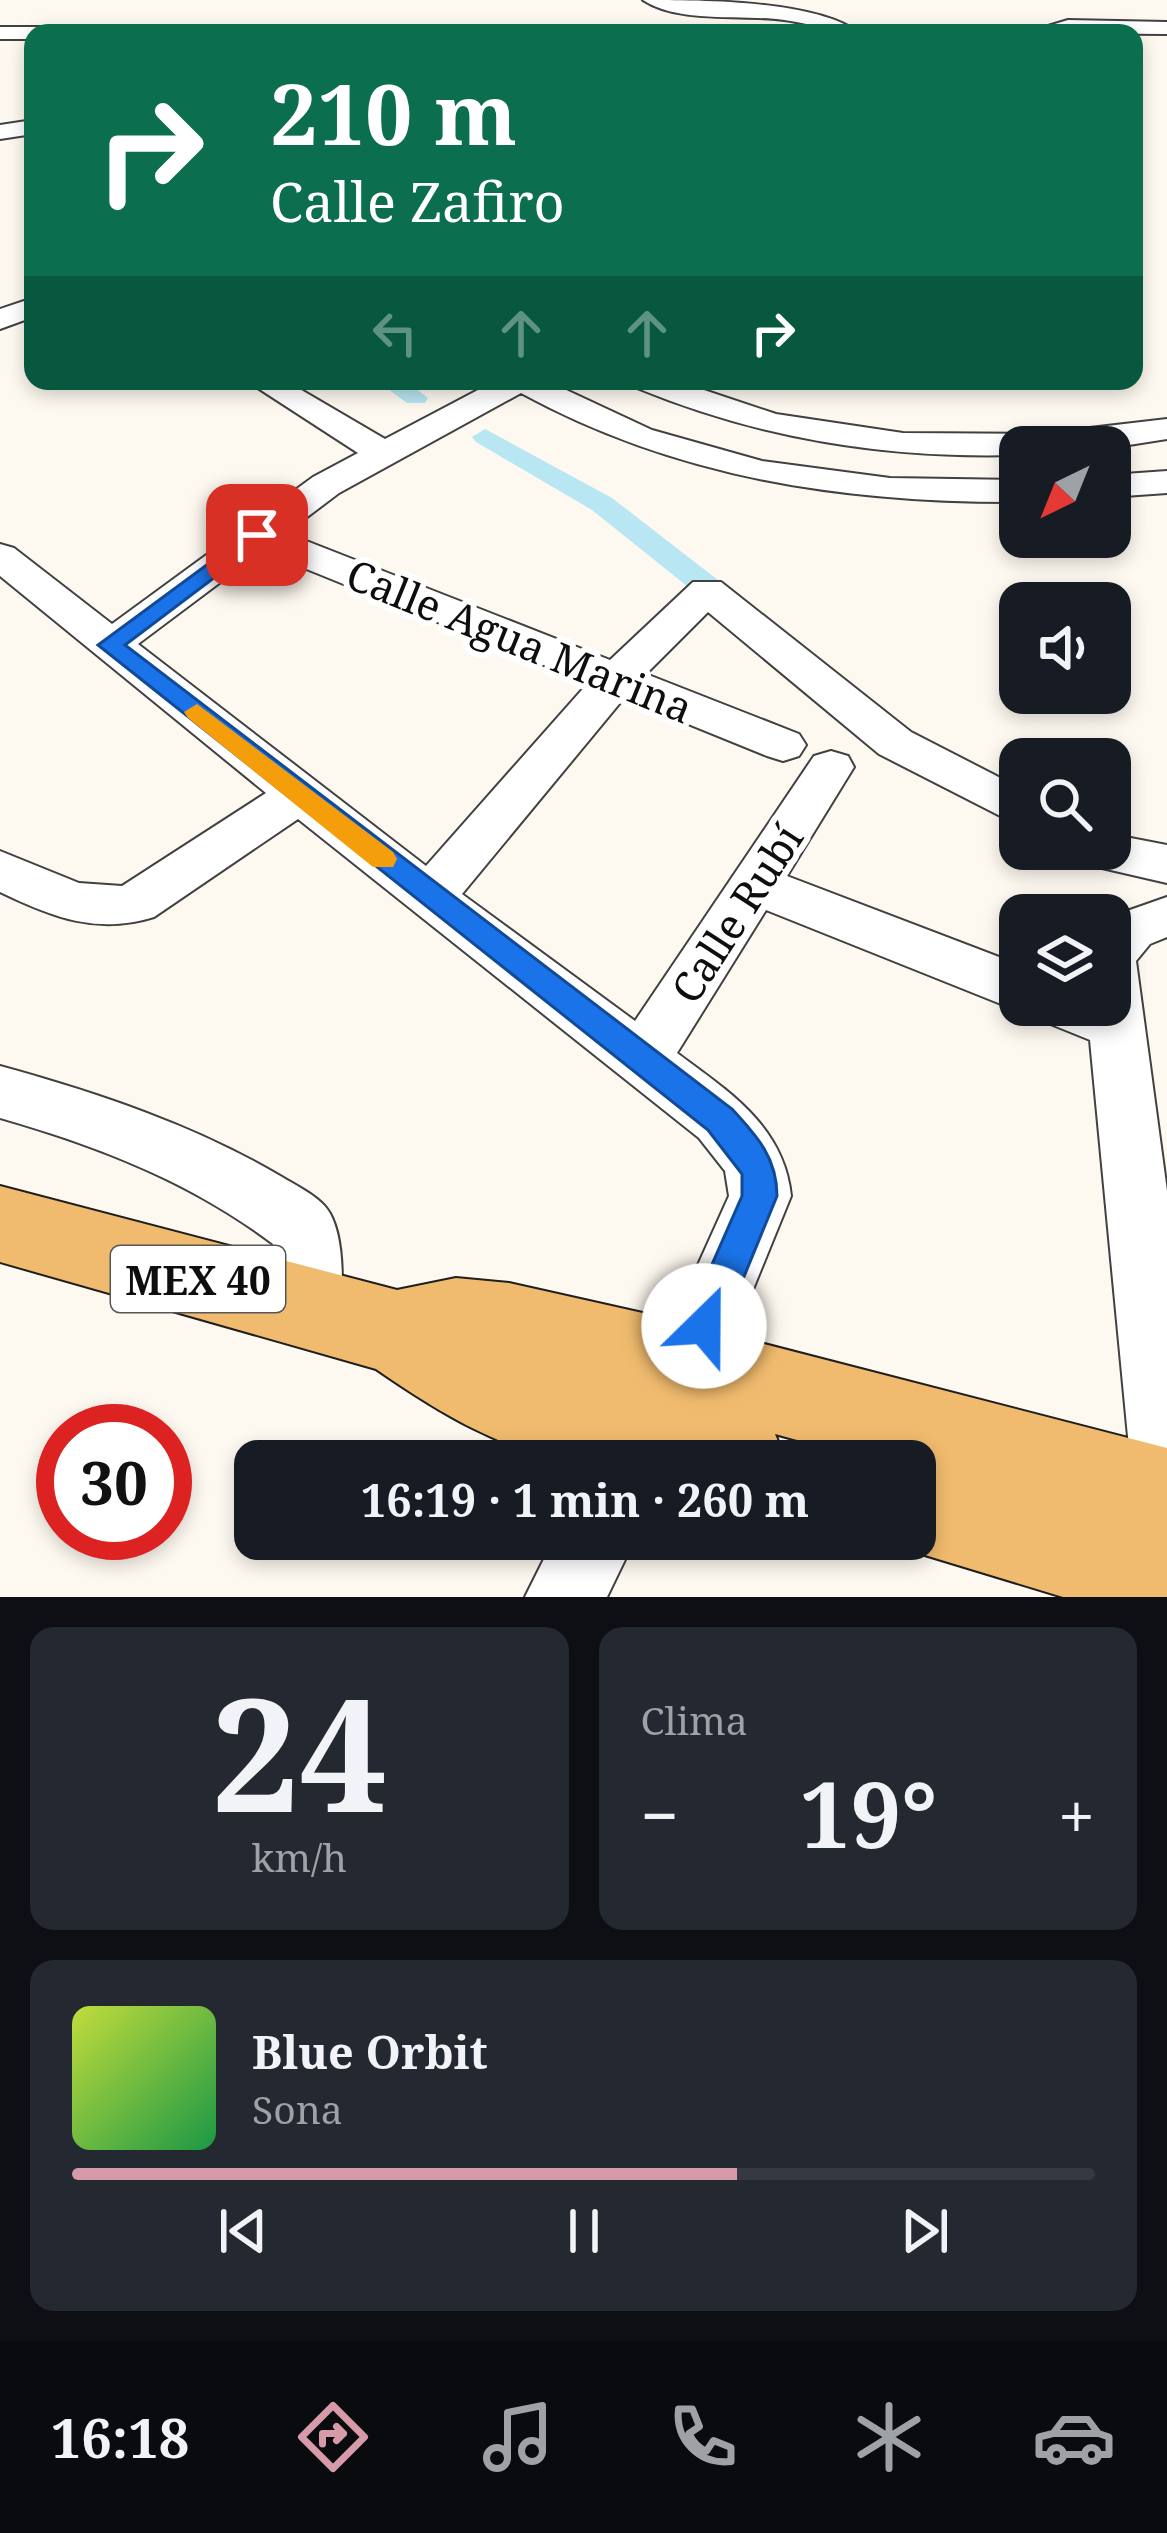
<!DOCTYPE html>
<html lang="es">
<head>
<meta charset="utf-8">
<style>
	:root { --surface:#171b24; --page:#242831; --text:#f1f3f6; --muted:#9ea1a6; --line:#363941; --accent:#d69aa9 }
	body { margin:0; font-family:"Noto Serif",serif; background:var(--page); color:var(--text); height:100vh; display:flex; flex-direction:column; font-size:45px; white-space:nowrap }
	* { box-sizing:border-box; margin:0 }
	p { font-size:39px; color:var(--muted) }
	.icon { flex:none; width:66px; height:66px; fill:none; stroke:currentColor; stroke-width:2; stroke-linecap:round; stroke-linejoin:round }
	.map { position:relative; height:1597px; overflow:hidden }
	.side { display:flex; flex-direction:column; gap:30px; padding:30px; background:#0d0f14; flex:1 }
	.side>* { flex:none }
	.hud { position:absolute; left:24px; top:24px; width:1119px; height:366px; border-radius:24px; box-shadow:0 6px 18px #0003; background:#0b6e4f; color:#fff; overflow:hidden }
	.needle { width:78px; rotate:223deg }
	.buttons { position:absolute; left:999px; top:426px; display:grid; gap:24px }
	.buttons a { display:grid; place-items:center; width:132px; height:132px; border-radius:24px; background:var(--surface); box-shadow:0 6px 18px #0003; font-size:60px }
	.speed { position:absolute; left:36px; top:1404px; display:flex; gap:24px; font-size:60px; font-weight:700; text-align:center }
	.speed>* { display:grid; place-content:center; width:156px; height:156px; border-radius:50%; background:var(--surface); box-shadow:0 6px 18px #0003; line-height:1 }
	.speed .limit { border:18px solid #d22; background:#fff; color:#111 }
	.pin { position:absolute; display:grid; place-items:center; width:102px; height:102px; color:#fff; margin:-51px; border-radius:24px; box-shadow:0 6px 18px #0006 }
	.me { position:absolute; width:132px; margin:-66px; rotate:23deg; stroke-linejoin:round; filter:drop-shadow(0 0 9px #0008) }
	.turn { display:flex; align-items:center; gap:42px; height:252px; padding:0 48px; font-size:54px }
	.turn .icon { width:156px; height:156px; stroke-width:2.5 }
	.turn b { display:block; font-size:84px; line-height:102px }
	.lanes { display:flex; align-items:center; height:114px; padding:0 48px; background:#0003; justify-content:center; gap:60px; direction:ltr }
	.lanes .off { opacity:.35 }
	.big { font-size:90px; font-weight:700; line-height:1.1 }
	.side .tile { flex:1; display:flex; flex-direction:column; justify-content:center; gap:18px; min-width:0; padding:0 42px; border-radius:24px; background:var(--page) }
	.side .dial { align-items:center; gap:0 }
	.dial b { font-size:156px; line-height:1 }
	.song { display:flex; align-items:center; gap:36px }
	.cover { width:144px; height:144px; border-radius:18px; background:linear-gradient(135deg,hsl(70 70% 55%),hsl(140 70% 35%)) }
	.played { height:12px; border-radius:6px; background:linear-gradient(90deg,var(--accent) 65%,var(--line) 65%) }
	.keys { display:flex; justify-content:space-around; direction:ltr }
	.heat { display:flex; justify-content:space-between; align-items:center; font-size:66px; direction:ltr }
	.side .tiles { flex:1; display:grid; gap:30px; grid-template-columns:1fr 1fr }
	.tile:last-child { grid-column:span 2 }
	.trip { position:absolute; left:234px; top:1440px; width:702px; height:120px; border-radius:24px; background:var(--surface); box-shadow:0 6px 18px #0003; font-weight:700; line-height:120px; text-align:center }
	.tab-bar { display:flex; height:192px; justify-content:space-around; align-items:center; background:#090b0e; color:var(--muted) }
	.tab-bar .icon { width:84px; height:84px }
	.tab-bar .selected { color:var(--accent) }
	.tab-bar b { font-size:54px; color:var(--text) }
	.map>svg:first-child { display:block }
</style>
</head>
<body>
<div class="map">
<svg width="1167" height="1597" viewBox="0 0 1167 1597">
	<rect width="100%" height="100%" fill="#fef9f0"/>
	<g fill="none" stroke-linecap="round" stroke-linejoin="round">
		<path fill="#b8e6f2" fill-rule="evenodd" d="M 377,381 L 406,381 L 428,398 L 425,403 L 407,403 Z
			M 485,429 L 612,498 L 749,604 L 753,611 L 749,618 L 727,618 L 592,510 L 476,442 L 472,437 Z"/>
		<defs>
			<path id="minor" d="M 643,0 C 698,0 817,0 859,33 C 832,33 810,23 784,20 C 742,14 679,24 643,0 Z
				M 1068,20 L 1167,22 L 1167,34 L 1025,33 Z
				M 0,27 L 129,27 L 139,33 L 33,33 L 33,39 L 0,39 Z
				M 33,120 L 33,134 L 0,139 L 0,125 Z
				M 33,298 L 33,317 L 0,329 L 0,309 Z
				M 247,381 L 286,381 L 385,439 L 495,381 L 547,381 L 652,430 L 762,461 L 890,478 L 1020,480 L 1020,502 C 844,503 677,478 521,393 L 339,493 L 286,533 L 610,660 L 693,582 L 721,582 L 911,732 L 1020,788 L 1020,826 L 879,754 L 708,612 L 646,674 L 799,734 L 806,745 L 799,756 L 783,761 L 767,756 L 624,698 L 462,894 L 635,1021 L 814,756 L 831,751 L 848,756 L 854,767 L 787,876 L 1020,965 L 1020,1005 L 1110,1005 L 1110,917 L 1167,897 L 1167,937 L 1150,944 L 1136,961 L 1167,1191 L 1167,1504 L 1141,1494 L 1131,1468 L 1090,1040 L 1043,1021 L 1035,1005 L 1020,1010 L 1001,1004 L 766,910 L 677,1053 C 728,1091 784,1126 791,1196 L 703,1412 L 678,1422 L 653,1412 L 643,1387 L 729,1196 L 725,1171 L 699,1138 L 298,819 L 154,917 C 97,935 52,917 0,892 L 0,851 L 79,883 L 122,886 L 266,793 L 0,576 L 0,544 L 14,548 L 112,624 L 313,477 L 358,453 ZM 262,551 L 588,683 L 426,866 L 138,644 Z
				M 632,381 L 677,381 L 776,414 L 903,433 L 1038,434 L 1167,419 L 1167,439 L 1110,448 L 1020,447 L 1020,455 C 886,459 761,439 637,388 Z
				M 1167,471 L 1167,493 L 1110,497 L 1110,475 Z
				M 1110,834 L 1167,845 L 1167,883 L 1076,862 L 1069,849 L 1110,849 Z
				M 0,1066 C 98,1093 194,1125 282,1177 C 295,1185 318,1196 327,1209 C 346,1234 345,1307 334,1333 L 310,1343 L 286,1333 L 276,1310 L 273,1244 C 191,1182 98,1146 0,1118 Z
				M 554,1539 L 635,1539 L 607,1597 L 525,1597 Z"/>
			<path id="major" d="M 0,1186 L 397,1290 L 456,1278 L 509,1283 L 656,1316 L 1167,1448 L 1167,1597 L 1063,1597 L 882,1542 L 915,1539 L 915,1461 L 874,1461 L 775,1434 L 786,1461 C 718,1461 643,1469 575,1461 C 503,1453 434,1409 376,1369 L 0,1262 Z"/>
		</defs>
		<use href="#minor" stroke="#414141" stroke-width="4"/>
		<use href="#major" stroke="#1f1f1f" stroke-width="4"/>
		<use href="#minor" fill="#fff" fill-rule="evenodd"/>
		<use href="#major" fill="#f0bb6e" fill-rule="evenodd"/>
	</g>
	<path fill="#1a73e8" stroke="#114b97" stroke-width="3" d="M 257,528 L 264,530 L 264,540 L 125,645 L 732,1109 C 757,1136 777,1158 777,1196 L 718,1340 L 704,1345 L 691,1340 L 685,1326 L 742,1196 L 742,1174 L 708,1130 L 98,645 Z"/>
	<path fill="#f59e0b" d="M 197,704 L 393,852 L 397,859 L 393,867 L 373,867 L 188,718 L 184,712 Z"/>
	<g text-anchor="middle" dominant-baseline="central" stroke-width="12" stroke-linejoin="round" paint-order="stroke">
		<rect fill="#fff" stroke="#565656" stroke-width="3" x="111" y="1246" width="174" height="66" rx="9"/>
		<g font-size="39" font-weight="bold" fill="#0e0e0e">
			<text x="198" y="1279">MEX 40</text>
		</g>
		<g font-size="42" fill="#0e0e0e" stroke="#fff">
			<text transform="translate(520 640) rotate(22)">Calle Agua Marina</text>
			<text transform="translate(736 913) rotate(-57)">Calle Rubí</text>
		</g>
	</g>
</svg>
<div class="buttons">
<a><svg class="needle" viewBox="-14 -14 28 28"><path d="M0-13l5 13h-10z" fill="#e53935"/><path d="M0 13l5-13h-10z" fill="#9ea1a6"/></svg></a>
<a><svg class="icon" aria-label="sound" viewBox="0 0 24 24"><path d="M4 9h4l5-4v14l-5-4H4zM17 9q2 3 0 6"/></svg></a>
<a><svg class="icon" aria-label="search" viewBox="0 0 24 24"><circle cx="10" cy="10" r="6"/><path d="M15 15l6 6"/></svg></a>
<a><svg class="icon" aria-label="layers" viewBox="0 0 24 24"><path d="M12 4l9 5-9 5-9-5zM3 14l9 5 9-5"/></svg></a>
</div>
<div class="speed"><div class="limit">30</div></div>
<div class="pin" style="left:257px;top:535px;background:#d93025"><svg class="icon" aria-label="arrive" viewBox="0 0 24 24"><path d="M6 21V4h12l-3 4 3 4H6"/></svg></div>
<svg class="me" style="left:704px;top:1326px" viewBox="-20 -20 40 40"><circle r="19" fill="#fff"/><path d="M0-13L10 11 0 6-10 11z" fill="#1a73e8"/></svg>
<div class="trip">16:19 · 1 min · 260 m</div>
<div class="hud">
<div class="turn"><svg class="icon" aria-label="right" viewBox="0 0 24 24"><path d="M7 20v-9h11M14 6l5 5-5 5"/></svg><div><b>210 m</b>Calle Zafiro</div></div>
<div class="lanes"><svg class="icon off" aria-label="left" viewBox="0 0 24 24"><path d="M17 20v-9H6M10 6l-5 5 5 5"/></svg><svg class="icon off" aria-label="ahead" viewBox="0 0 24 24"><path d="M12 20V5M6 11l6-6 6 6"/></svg><svg class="icon off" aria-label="ahead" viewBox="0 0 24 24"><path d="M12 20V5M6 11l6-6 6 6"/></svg><svg class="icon" aria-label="right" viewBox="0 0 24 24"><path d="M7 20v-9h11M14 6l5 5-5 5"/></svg></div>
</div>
</div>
<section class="side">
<div class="tiles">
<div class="tile dial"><b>24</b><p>km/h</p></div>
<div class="tile"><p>Clima</p>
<div class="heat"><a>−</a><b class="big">19°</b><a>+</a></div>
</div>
<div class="tile">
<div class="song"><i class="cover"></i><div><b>Blue Orbit</b><p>Sona</p></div></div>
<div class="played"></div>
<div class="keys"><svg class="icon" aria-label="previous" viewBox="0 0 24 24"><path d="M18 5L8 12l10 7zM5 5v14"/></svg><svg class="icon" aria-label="pause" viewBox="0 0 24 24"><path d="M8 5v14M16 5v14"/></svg><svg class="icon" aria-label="next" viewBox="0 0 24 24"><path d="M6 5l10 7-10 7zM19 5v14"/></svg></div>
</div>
</div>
</section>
<nav class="tab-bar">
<b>16:18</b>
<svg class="icon selected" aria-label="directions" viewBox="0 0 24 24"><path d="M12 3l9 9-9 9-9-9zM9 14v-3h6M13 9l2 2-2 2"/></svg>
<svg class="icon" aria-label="music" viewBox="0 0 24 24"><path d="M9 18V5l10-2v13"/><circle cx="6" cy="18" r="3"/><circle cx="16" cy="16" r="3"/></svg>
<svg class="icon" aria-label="phone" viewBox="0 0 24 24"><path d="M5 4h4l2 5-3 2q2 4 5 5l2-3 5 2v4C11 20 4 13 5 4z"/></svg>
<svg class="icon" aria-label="climate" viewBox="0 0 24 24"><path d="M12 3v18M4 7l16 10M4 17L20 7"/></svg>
<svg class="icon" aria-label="car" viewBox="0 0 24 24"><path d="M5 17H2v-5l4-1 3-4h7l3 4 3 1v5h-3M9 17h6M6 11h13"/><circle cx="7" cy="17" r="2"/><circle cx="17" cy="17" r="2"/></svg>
</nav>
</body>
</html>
